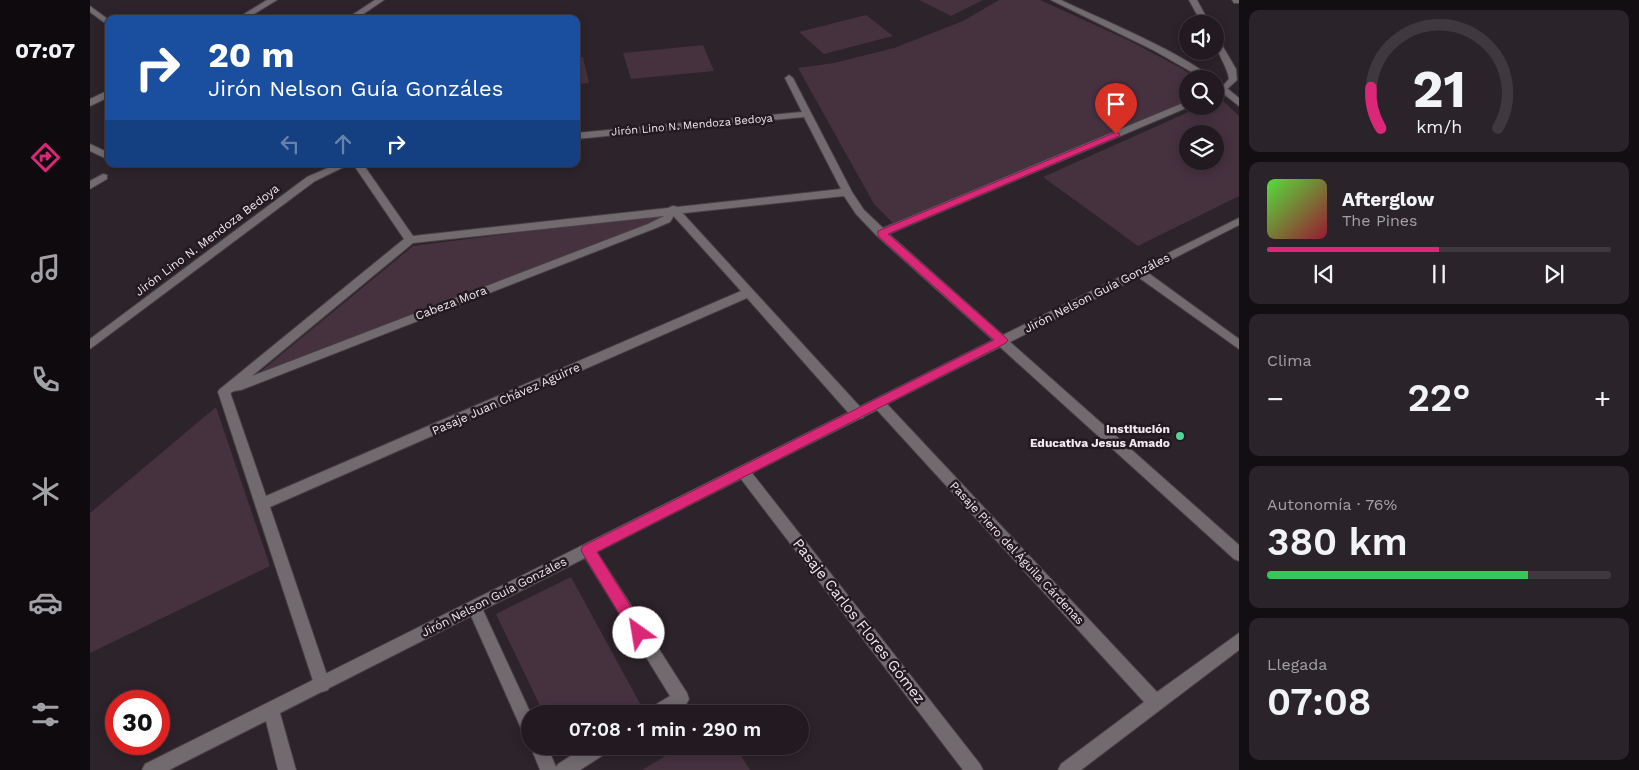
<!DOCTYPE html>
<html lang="es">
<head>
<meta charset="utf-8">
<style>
	:root { --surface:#221a20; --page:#2a2329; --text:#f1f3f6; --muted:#a2a1a5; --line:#3f383e; --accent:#db2777 }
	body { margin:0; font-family:"Work Sans",sans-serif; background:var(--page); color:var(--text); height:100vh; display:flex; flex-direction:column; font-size:19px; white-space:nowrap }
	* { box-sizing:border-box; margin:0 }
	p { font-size:16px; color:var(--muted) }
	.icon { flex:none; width:28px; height:28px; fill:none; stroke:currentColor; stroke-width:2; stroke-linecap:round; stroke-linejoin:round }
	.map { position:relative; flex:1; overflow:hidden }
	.side { display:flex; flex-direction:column; gap:10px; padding:10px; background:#130e12; width:400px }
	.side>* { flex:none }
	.guide { position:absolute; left:15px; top:15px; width:475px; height:152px; border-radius:10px; box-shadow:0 2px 12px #0003,0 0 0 1px var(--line); background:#1a4fa0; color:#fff; overflow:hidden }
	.buttons { position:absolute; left:1089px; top:15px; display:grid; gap:10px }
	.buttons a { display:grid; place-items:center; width:45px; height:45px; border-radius:50%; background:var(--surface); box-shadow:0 2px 12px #0003,0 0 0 1px var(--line); font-size:25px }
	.speed { position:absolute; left:15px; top:690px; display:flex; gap:10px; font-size:25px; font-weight:700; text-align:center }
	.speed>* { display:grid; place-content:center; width:65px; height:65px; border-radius:50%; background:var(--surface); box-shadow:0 2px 12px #0003,0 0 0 1px var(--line); line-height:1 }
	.speed .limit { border:8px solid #d22; background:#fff; color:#111 }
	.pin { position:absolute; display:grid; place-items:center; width:42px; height:42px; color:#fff; margin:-51px -21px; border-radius:50% 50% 50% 0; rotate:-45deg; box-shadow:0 0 5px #0007 }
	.pin .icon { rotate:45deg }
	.me { position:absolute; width:55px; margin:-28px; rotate:328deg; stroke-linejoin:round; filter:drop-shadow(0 0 4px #0008) }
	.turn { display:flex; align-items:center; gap:18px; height:105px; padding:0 20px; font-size:22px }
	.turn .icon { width:65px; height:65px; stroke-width:2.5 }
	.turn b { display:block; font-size:35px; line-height:42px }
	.lanes { display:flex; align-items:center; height:48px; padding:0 20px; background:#0003; justify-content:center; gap:25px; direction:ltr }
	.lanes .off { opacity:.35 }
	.big { font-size:38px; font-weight:600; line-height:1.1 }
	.side .tile { flex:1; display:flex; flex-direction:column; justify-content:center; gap:8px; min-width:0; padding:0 18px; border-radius:10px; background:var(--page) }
	.side .dial { align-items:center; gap:0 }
	.dial svg { height:130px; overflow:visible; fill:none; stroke:var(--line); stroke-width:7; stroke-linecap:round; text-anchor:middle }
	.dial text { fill:var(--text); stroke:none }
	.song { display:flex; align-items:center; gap:15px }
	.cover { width:60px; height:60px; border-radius:8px; background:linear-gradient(135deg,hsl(110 70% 55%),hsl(350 70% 35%)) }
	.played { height:5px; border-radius:2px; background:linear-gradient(90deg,var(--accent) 50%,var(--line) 50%) }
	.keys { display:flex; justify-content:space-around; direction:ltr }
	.heat { display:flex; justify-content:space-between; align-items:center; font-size:28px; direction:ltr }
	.charge { height:8px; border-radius:4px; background:linear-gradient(90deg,#34c759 76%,var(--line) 0) }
	.trip { position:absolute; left:431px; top:705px; width:288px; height:50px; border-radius:25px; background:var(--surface); box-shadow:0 2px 12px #0003,0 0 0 1px var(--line); font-weight:600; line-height:50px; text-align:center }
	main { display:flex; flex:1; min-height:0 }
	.dock { display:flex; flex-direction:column; width:90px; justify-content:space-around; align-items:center; background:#0e0a0d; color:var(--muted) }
	.dock .icon { width:35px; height:35px }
	.dock .on { color:var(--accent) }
	.dock b { font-size:22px; color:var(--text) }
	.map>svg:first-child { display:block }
</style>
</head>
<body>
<main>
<nav class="dock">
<b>07:07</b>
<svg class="icon on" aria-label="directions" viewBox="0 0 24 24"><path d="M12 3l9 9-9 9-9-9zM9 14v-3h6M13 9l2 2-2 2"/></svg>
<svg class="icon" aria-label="music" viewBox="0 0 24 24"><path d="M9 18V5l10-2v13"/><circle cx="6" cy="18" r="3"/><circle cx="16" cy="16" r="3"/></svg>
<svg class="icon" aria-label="phone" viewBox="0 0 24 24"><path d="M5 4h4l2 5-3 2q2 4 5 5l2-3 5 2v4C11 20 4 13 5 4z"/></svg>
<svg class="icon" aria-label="climate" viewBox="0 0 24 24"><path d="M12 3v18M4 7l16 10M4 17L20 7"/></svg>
<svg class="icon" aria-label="car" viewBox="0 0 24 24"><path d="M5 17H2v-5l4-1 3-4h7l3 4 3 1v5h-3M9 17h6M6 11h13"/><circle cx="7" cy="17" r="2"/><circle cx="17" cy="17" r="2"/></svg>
<svg class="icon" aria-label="filters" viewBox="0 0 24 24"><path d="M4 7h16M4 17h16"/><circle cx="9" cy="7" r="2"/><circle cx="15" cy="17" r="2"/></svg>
</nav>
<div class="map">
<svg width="1149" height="770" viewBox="0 0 1149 770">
	<rect width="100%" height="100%" fill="#2d232a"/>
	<path fill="#46313f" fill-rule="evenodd" d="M 829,0 L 893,0 L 861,16 Z
		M 909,0 L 950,0 L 1038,40 L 1091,68 L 1107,79 L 1098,79 L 1097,101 L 803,223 L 784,204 L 708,68 L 744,63 L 804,48 L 873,21 Z
		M 776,15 L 803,36 L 734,54 L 709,32 Z
		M 613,45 L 624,71 L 541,79 L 533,53 Z
		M 486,57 L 493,57 L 499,83 L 486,84 Z
		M 1128,99 L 1133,101 L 1149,116 L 1149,196 L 1048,246 L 953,177 L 1112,106 L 1125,106 L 1125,100 ZM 1098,134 L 1125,134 L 1125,161 L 1098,161 Z
		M 571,214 L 574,219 L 164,377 L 323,246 Z
		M 126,407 L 180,566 L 0,653 L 0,513 Z
		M 481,577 L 553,709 L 545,714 L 454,714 L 406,614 Z
		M 592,746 L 645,746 L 660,770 L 552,770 Z"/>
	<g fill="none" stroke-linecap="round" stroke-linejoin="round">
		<defs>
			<path id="lane" d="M 1099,0 L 1107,0 L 1120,24 L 1112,24 Z
				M 1142,0 L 1149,0 L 1149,3 L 1144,3 Z
				M 1125,37 L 1129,40 L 1146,69 L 1147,80 L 1135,91 L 1131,88 L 1139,79 C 1137,64 1125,53 1125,37 Z
				M 583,206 L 587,207 L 773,410 L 774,414 L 773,418 L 768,419 L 763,418 L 657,298 L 180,507 L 240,684 L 238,690 L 232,692 L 226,690 L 128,392 L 130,389 L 138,389 L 140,392 L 176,496 L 651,291 L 579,211 L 578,209 Z"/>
			<path id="street" d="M 177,0 L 187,0 L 156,19 L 146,19 Z
				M 285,0 L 294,0 L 266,19 L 256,19 Z
				M 961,0 L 971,0 C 1032,29 1099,54 1149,98 L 1149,106 L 1125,87 L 1125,79 L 1114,79 L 1063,50 Z
				M 0,6 L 19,20 L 19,26 L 0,12 Z
				M 699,75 L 703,78 L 762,192 L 774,210 L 793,228 L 1098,101 L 1098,106 L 1101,106 L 799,234 L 913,335 L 1149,218 L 1149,225 L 1057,272 L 1149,339 L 1149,349 L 1048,277 L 920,342 L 1149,545 L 1149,561 L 1144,559 L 910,347 L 797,404 L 1067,692 L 1149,633 L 1149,650 L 991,770 L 968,770 L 971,764 L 1054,702 L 787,410 L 662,473 L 890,764 L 893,770 L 873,770 L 651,479 L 507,552 L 597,693 L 599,699 C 592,716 573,714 558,714 L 560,708 L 580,696 L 495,558 L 393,610 L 441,714 L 440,737 L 434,735 L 381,616 L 190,713 L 206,770 L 188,770 L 176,721 L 79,770 L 52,770 L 55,764 L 903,340 L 787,236 L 766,214 L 754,196 L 585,214 L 580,222 L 566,228 L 151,390 L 144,391 L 134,397 L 130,395 L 128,392 L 130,389 L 314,239 L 263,164 L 273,164 L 323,236 L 578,208 L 583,206 L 587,207 L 751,189 L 714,117 L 486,139 L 486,133 L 712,112 L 695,78 ZM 574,216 L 558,224 L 162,376 L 323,243 Z
				M 19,90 L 19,97 L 0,106 L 0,99 Z
				M 0,144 L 19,153 L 19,160 L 0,151 Z
				M 247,164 L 260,164 L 225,181 L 0,349 L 0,339 L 217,177 Z
				M 13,174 L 17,175 L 17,179 L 0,189 L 0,181 Z
				M 440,745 L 457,746 L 466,767 L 468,764 L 496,746 L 520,746 L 518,752 L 490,770 L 450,770 Z"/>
		</defs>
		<use href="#lane" stroke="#483f45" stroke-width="2"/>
		<use href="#street" stroke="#483f45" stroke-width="2"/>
		<use href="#lane" fill="#716b6f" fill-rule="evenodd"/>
		<use href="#street" fill="#716b6f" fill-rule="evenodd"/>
	</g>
	<path fill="#db2777" stroke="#8e194d" d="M 1026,132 L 1030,134 L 1029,136 L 798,234 L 916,338 L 918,340 L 916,343 L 507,552 L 554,628 L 556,633 L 554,638 L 549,640 L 544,638 L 493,554 L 491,550 L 493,546 L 904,340 L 788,236 L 788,231 Z"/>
	<circle fill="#52d397" stroke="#241920" stroke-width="2" cx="1090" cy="436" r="5"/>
	<g text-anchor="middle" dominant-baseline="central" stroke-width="5" stroke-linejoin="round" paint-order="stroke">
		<g font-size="11" fill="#f0e9ee" stroke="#241920">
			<text transform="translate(602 125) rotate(-5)">Jirón Lino N. Mendoza Bedoya</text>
		</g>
		<g font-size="12" fill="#f0e9ee" stroke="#241920">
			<text transform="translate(117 240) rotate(-37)">Jirón Lino N. Mendoza Bedoya</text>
			<text transform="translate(1007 293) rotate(-27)">Jirón Nelson Guía Gonzáles</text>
			<text transform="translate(361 303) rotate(-21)">Cabeza Mora</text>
			<text transform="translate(416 399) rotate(-24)">Pasaje Juan Chávez Aguirre</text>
			<text transform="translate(927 553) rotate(47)">Pasaje Piero del Águila Cárdenas</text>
			<text transform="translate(404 597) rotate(-27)">Jirón Nelson Guía Gonzáles</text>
		</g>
		<g font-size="12" font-weight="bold" fill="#f0e9ee" stroke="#241920" text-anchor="end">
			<text x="1080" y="429">Institución<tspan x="1080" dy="14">Educativa Jesus Amado</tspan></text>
		</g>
		<g font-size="15" fill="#f0e9ee" stroke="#241920">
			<text transform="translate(769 621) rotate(52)">Pasaje Carlos Flores Gómez</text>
		</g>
	</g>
</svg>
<div class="buttons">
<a><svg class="icon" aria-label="sound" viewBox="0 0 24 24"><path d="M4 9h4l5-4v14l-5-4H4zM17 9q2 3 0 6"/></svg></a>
<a><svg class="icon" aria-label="search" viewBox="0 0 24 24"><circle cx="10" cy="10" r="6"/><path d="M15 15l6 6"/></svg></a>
<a><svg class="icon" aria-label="layers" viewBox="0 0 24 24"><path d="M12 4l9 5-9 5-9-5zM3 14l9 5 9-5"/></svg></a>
</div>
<div class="speed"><div class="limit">30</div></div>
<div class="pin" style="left:1026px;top:134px;background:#d93025"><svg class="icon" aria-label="arrive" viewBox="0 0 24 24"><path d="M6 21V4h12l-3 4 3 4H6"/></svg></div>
<svg class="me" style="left:549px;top:633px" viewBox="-20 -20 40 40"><circle r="19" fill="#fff"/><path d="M0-13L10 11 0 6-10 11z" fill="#db2777"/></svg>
<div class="trip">07:08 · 1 min · 290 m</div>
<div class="guide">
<div class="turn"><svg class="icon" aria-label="right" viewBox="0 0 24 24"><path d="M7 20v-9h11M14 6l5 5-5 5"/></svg><div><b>20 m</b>Jirón Nelson Guía Gonzáles</div></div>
<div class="lanes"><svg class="icon off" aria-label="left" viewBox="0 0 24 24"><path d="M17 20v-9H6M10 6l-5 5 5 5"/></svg><svg class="icon off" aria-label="ahead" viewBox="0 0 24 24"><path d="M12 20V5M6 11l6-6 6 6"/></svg><svg class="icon" aria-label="right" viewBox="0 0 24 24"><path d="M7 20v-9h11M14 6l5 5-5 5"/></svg></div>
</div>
</div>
<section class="side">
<div class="tile dial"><svg viewBox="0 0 100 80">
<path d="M14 69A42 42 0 1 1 86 69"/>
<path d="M14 69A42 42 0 0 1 8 44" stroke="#db2777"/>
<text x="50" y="56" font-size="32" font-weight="700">21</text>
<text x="50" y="72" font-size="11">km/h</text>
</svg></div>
<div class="tile">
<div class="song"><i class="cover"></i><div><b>Afterglow</b><p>The Pines</p></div></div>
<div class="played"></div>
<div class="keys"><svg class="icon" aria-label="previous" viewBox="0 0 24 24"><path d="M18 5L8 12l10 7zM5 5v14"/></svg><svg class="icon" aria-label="pause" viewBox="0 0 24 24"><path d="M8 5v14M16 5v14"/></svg><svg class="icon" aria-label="next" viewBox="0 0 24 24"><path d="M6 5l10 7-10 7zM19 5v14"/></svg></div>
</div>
<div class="tile"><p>Clima</p>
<div class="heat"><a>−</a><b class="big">22°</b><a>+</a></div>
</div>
<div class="tile"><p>Autonomía · 76%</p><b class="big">380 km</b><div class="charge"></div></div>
<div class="tile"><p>Llegada</p><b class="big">07:08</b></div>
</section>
</main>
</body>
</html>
